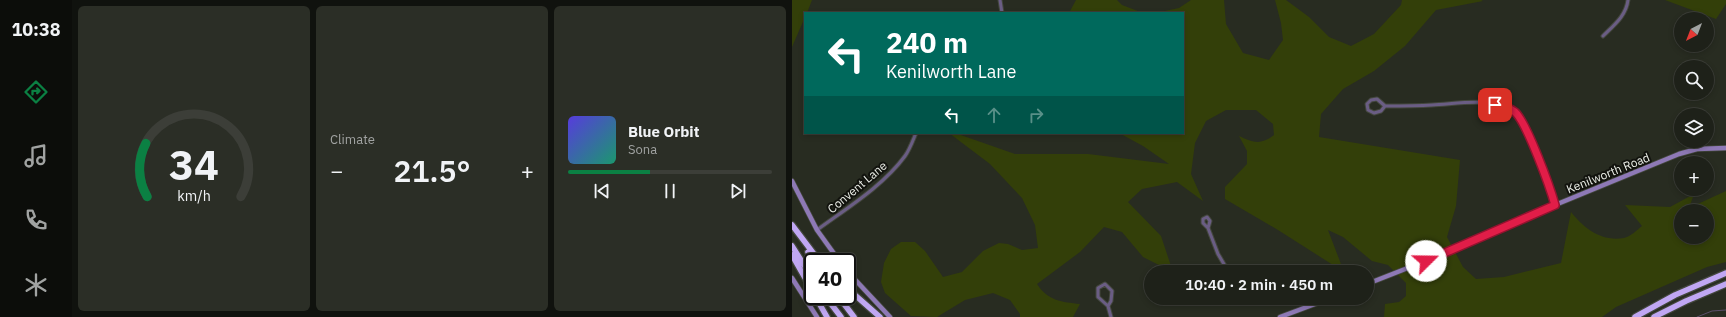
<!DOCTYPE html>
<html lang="en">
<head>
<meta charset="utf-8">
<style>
	:root { --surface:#1e2119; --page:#2b2e26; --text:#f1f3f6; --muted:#a1a3a2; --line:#3c3e38; --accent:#0b8043 }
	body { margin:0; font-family:"IBM Plex Sans",sans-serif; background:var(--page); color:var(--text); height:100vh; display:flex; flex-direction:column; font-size:15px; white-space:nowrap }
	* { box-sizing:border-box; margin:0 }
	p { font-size:13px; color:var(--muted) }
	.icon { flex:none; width:22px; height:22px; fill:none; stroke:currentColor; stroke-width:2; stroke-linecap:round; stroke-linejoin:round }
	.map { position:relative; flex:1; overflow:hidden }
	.drawer { display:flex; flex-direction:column; gap:6px; padding:6px; background:#10120e; width:720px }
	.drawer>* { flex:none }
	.hud { position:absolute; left:12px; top:12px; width:380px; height:122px; border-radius:0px; box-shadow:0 2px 6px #0003,0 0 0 1px var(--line); background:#00695c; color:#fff; overflow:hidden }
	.needle { width:26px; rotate:222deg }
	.controls { position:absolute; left:882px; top:12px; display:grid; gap:8px }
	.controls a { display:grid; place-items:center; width:40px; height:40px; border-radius:50%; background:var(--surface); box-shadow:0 2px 6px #0003,0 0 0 1px var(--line); font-size:20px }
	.speed { position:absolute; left:12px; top:253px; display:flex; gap:8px; font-size:20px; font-weight:700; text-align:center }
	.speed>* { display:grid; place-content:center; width:52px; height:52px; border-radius:50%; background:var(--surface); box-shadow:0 2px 6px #0003,0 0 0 1px var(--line); line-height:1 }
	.speed .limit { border:2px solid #111; border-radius:6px; background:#fff; color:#111 }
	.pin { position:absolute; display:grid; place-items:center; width:34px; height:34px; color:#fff; margin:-17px; border-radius:8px; box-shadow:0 2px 6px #0006 }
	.me { position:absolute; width:44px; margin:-22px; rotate:68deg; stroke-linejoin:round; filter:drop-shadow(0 0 3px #0008) }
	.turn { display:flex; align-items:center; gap:14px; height:84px; padding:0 16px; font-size:18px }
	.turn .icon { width:52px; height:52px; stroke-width:2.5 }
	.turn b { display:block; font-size:28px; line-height:34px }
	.lanes { display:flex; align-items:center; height:38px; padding:0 16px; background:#0003; justify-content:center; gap:20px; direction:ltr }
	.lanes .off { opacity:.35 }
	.big { font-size:30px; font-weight:600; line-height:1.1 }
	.drawer .tile { flex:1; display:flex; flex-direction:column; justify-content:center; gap:6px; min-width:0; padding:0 14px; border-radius:6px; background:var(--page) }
	.drawer .dial { align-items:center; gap:0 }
	.dial svg { height:104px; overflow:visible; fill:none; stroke:var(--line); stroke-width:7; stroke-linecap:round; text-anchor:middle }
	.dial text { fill:var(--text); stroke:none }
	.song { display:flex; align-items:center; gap:12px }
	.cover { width:48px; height:48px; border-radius:6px; background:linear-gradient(135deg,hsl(250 70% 55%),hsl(160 70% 35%)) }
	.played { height:4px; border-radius:2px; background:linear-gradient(90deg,var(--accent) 40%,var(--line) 40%) }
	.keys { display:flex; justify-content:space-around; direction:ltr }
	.heat { display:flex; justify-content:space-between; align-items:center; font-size:22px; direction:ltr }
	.drawer .tiles { flex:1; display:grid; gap:6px; grid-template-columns:repeat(3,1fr) }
	.trip { position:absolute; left:352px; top:265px; width:230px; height:40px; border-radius:20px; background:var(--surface); box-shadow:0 2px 6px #0003,0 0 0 1px var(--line); font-weight:600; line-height:40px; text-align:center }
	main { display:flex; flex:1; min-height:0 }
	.menu { display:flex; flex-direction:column; width:72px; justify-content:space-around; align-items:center; background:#0c0d0a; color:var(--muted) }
	.menu .icon { width:28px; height:28px }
	.menu .current { color:var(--accent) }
	.menu b { font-size:18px; color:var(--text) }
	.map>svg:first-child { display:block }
</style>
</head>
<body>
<main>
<nav class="menu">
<b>10:38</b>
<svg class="icon current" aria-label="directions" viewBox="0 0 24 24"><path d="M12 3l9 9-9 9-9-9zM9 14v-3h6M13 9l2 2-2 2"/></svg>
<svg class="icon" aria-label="music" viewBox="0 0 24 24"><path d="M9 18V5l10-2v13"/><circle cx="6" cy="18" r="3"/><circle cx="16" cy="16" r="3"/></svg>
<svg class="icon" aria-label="phone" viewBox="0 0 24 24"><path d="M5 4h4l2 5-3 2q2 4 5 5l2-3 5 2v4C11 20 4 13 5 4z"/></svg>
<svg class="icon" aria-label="climate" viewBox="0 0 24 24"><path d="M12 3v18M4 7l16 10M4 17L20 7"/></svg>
</nav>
<section class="drawer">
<div class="tiles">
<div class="tile dial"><svg viewBox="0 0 100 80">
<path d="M14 69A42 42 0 1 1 86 69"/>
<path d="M14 69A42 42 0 0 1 13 28" stroke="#0b8043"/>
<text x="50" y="56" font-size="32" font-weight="700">34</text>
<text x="50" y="72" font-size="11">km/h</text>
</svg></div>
<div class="tile"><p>Climate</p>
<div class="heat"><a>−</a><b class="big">21.5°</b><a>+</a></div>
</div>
<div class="tile">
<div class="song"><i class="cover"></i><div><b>Blue Orbit</b><p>Sona</p></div></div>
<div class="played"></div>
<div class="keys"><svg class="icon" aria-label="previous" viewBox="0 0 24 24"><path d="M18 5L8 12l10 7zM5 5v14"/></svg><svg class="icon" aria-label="pause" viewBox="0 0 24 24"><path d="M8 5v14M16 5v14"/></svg><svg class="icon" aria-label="next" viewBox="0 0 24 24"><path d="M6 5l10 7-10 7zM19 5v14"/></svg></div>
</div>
</div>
</section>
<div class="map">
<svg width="934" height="317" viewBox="0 0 934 317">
	<rect width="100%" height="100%" fill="#282c21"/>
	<path fill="#333f09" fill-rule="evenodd" d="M 0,0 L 20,0 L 15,13 L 13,13 L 13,17 L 0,47 Z
		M 284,0 L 325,0 L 330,5 L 351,13 L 277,13 Z
		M 399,0 L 432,0 L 434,24 L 451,53 L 477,60 L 491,40 L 489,23 L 483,0 L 494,0 L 517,17 L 537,37 L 559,46 L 582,34 L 609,5 L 610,0 L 689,0 L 691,1 L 644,10 L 613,46 L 582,71 L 551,89 L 529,114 L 527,137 L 668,160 L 664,206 L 655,237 L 671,267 L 684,279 L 712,277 L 769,263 L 779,212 C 792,228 809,242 832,238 C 838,237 845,230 850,226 L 833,205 L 878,207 L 902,194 L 897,208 L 934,191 L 934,262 L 915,267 L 824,307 L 810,317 L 592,317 L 593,304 L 607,302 L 614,296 L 614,283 L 596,265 L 580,261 L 551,237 L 536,230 L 552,272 L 486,230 L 433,199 L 433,187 L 455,164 L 455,151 L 447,136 C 462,143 469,145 482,135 L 481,124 L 464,110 L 434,110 L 414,121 L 403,143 L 399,174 L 411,201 L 385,182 L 350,189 L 336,202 L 369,236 L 381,272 L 351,257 L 330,232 L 312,227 L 288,252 L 245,284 C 256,301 270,302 288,304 L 281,317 L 228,317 L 228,314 L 218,300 L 201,293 L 173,300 L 145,317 L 119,316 L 93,293 L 89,282 L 92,263 L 99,249 L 109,242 L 123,242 L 133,251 L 151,277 L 170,272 L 191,251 L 207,243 L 216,244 L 230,250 L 246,248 L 243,225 L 230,198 L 198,164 L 157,133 L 163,133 L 223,154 L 296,154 L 377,164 L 351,146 L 327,133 L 391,133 L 391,13 L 363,13 L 387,8 ZM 889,211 L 915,211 L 915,237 L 889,237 Z
		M 873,0 L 934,0 L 934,4 L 924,19 Z"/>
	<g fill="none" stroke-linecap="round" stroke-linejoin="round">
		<path stroke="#5b4f6a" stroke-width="1" d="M 905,317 L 920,311 L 934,310"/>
		<defs>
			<path id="street" d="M 208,0 L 210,13
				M 811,36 C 822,25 834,16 836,0
				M 593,106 L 585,99 L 579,100 L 575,104 L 576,110 L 582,113 L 589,111 L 593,106 C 609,106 624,106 640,105 C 664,104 693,98 716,108 C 723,111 727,117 731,123 L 759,191 L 763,205
				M 416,228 L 418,221 L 415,217 L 411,219 L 411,223 L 416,228 L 426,254 L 436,271 L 438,272
				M 25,230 C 55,208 91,186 113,156 C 118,149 121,140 124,133
				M 488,272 L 493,271 L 504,272
				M 316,306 L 319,301 L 320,291 L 313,284 L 306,288 L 306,297 L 316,306 L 319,317"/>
			<path id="secondary" d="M 0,181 L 25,230 L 48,262
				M 55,271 L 98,317
				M 0,278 L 25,317
				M 575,284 L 649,255 L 763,205 L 887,154 L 905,149 L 934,148
				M 488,317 L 539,298"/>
			<path id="highway" d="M 0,225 L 28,262
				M 0,246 L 21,279
				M 16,252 L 22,262
				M 0,255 L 21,292
				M 55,288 L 88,317
				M 23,296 L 35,317
				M 33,296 L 49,317
				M 46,296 L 62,317
				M 843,317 L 883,295 L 934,273
				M 862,317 L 894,301 L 934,284"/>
		</defs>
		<use href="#street" stroke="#43473d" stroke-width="5"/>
		<use href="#secondary" stroke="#43473d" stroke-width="6"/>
		<use href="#highway" stroke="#43473d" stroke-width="8"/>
		<use href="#street" stroke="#6a5d84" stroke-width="3"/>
		<use href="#secondary" stroke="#8e79b6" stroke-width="4.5"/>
		<use href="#highway" stroke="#c0a7f3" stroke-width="5.5"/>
	</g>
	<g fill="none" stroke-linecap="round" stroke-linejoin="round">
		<defs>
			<path id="route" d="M 634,261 L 763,205 C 758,187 735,123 723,112 C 717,107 710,106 703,105"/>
		</defs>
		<use href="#route" stroke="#92132f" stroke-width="10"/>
		<use href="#route" stroke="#e11d48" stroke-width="7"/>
	</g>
	<g text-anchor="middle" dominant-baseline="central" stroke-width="4" stroke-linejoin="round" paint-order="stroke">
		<g font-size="12" fill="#ecefe8" stroke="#12130e">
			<text transform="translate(816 173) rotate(-22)">Kenilworth Road</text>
			<text transform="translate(65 187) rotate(-40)">Convent Lane</text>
		</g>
	</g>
</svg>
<div class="controls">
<a><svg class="needle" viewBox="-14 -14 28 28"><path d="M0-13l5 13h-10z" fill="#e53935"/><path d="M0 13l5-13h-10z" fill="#a1a3a2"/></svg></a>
<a><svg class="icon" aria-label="search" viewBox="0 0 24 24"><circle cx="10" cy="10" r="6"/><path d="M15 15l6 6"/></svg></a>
<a><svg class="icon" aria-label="layers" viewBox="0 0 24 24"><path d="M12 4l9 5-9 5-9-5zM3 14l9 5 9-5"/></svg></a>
<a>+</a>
<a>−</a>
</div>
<div class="speed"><div class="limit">40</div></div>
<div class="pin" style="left:703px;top:105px;background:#d93025"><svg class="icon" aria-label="arrive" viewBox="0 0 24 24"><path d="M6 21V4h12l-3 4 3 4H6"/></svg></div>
<svg class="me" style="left:634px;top:261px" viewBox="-20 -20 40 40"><circle r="19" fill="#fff"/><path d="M0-13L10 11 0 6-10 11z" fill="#e11d48"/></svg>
<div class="trip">10:40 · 2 min · 450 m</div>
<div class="hud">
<div class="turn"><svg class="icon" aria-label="left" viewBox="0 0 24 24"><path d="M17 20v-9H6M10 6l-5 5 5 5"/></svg><div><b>240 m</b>Kenilworth Lane</div></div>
<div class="lanes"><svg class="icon" aria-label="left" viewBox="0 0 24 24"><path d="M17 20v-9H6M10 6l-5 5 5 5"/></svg><svg class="icon off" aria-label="ahead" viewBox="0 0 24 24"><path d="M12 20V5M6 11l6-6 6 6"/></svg><svg class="icon off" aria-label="right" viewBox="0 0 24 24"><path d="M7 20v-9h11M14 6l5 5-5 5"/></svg></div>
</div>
</div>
</main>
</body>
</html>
